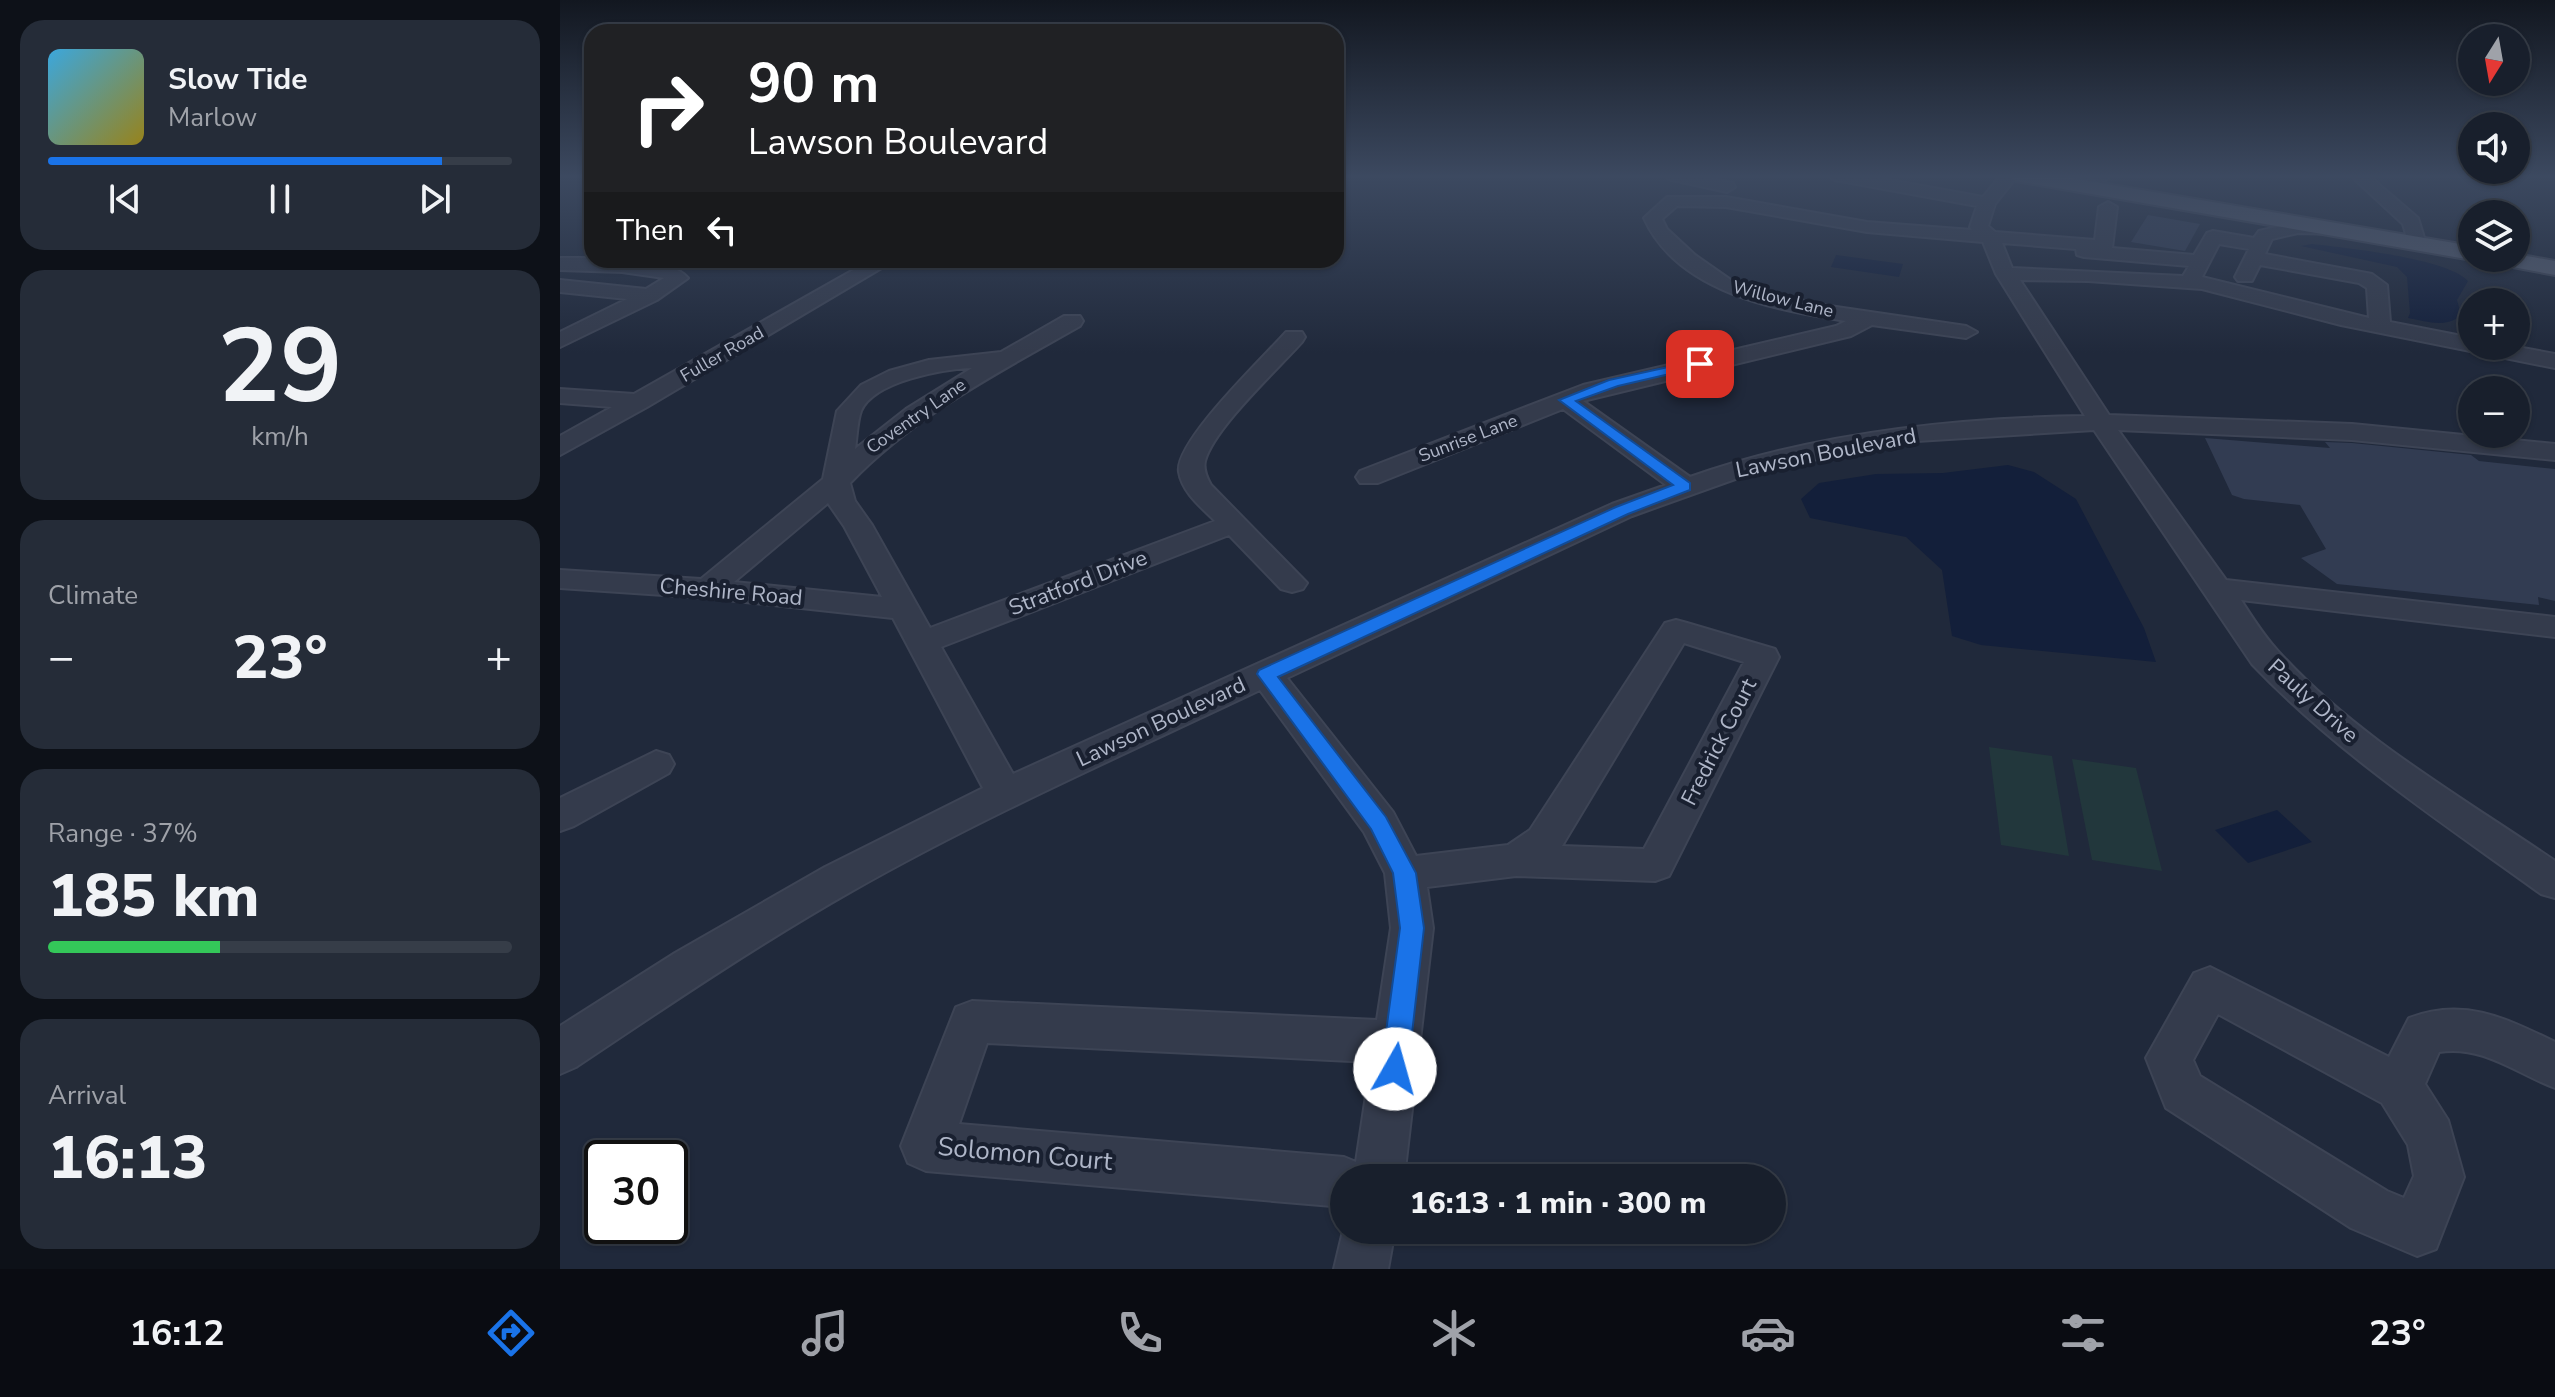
<!DOCTYPE html>
<html lang="en">
<head>
<meta charset="utf-8">
<style>
	:root { --surface:#181f2c; --page:#252c38; --text:#f1f3f6; --muted:#9fa2a9; --line:#363d48; --accent:#1a73e8 }
	body { margin:0; font-family:"Nunito Sans",sans-serif; background:var(--page); color:var(--text); height:100vh; display:flex; flex-direction:column; font-size:30px; white-space:nowrap }
	* { box-sizing:border-box; margin:0 }
	p { font-size:26px; color:var(--muted) }
	.icon { flex:none; width:44px; height:44px; fill:none; stroke:currentColor; stroke-width:2; stroke-linecap:round; stroke-linejoin:round }
	.map { position:relative; flex:1; overflow:hidden }
	.drawer { display:flex; flex-direction:column; gap:20px; padding:20px; background:#0d1118; width:560px }
	.drawer>* { flex:none }
	.banner { position:absolute; left:24px; top:24px; width:760px; height:244px; border-radius:24px; box-shadow:0 2px 6px #0004,0 0 0 2px var(--line); background:#202124; color:#fff; overflow:hidden }
	.needle { width:52px; rotate:191deg }
	.controls { position:absolute; left:1898px; top:24px; display:grid; gap:16px }
	.controls a { display:grid; place-items:center; width:72px; height:72px; border-radius:50%; background:var(--surface); box-shadow:0 2px 6px #0004,0 0 0 2px var(--line); font-size:40px }
	.speed { position:absolute; left:24px; top:1140px; display:flex; gap:16px; font-size:40px; font-weight:700; text-align:center }
	.speed>* { display:grid; place-content:center; width:104px; height:104px; border-radius:50%; background:var(--surface); box-shadow:0 2px 6px #0004,0 0 0 2px var(--line); line-height:1 }
	.speed .limit { border:4px solid #111; border-radius:12px; background:#fff; color:#111 }
	.pin { position:absolute; display:grid; place-items:center; width:68px; height:68px; color:#fff; margin:-34px; border-radius:16px; box-shadow:0 4px 12px #0006 }
	.me { position:absolute; width:88px; margin:-44px; rotate:7deg; stroke-linejoin:round; filter:drop-shadow(0 0 6px #0008) }
	.turn { display:flex; align-items:center; gap:28px; height:168px; padding:0 32px; font-size:36px }
	.turn .icon { width:104px; height:104px; stroke-width:2.5 }
	.turn b { display:block; font-size:56px; line-height:68px }
	.then { display:flex; align-items:center; height:76px; padding:0 32px; background:#0003; gap:16px; font-size:30px }
	.big { font-size:60px; font-weight:800; line-height:1.1 }
	.drawer .card { flex:1; display:flex; flex-direction:column; justify-content:center; gap:12px; min-width:0; padding:0 28px; border-radius:24px; background:var(--page) }
	.drawer .dial { align-items:center; gap:0 }
	.dial b { font-size:104px; line-height:1 }
	.song { display:flex; align-items:center; gap:24px }
	.cover { width:96px; height:96px; border-radius:12px; background:linear-gradient(135deg,hsl(200 70% 55%),hsl(50 70% 35%)) }
	.played { height:8px; border-radius:4px; background:linear-gradient(90deg,var(--accent) 85%,var(--line) 85%) }
	.keys { display:flex; justify-content:space-around; direction:ltr }
	.heat { display:flex; justify-content:space-between; align-items:center; font-size:44px; direction:ltr }
	.charge { height:12px; border-radius:6px; background:linear-gradient(90deg,#34c759 37%,var(--line) 0) }
	.trip { position:absolute; left:770px; top:1164px; width:456px; height:80px; border-radius:40px; background:var(--surface); box-shadow:0 2px 6px #0004,0 0 0 2px var(--line); font-weight:800; line-height:80px; text-align:center }
	.tab-bar { display:flex; height:128px; justify-content:space-around; align-items:center; background:#0a0c12; color:var(--muted) }
	.tab-bar .icon { width:56px; height:56px }
	.tab-bar .active { color:var(--accent) }
	.tab-bar b { font-size:36px; color:var(--text) }
	main { display:flex; flex:1; min-height:0 }
	.map>svg:first-child { display:block }
</style>
</head>
<body>
<main>
<section class="drawer">
<div class="card">
<div class="song"><i class="cover"></i><div><b>Slow Tide</b><p>Marlow</p></div></div>
<div class="played"></div>
<div class="keys"><svg class="icon" aria-label="previous" viewBox="0 0 24 24"><path d="M18 5L8 12l10 7zM5 5v14"/></svg><svg class="icon" aria-label="pause" viewBox="0 0 24 24"><path d="M8 5v14M16 5v14"/></svg><svg class="icon" aria-label="next" viewBox="0 0 24 24"><path d="M6 5l10 7-10 7zM19 5v14"/></svg></div>
</div>
<div class="card dial"><b>29</b><p>km/h</p></div>
<div class="card"><p>Climate</p>
<div class="heat"><a>−</a><b class="big">23°</b><a>+</a></div>
</div>
<div class="card"><p>Range · 37%</p><b class="big">185 km</b><div class="charge"></div></div>
<div class="card"><p>Arrival</p><b class="big">16:13</b></div>
</section>
<div class="map">
<svg width="1995" height="1269" viewBox="0 0 1995 1269">
	<rect width="100%" height="100%" fill="#20293b"/>
	<path fill="#22373c" d="M 1429,747 L 1492,756 L 1509,856 L 1441,845 Z
		M 1512,759 L 1576,768 L 1602,871 L 1532,860 Z"/>
	<path fill="#131f3a" d="M 1752,244 C 1785,248 1887,258 1908,281 L 1897,300 L 1901,315 C 1886,329 1866,321 1848,318 L 1850,313 L 1847,277 L 1837,267 L 1741,246 Z
		M 1276,255 L 1343,264 L 1339,277 L 1271,267 Z
		M 1448,465 L 1474,472 L 1516,499 L 1584,628 L 1596,662 L 1421,645 L 1392,636 L 1382,570 L 1346,537 L 1250,518 L 1241,499 L 1259,483 L 1316,474 L 1383,473 Z
		M 1717,810 L 1752,842 L 1688,863 L 1655,830 Z"/>
	<path fill="#323c52" d="M 1588,215 L 1640,224 L 1625,251 L 1571,242 Z
		M 1645,438 L 1770,448 L 1765,442 L 1792,443 L 1911,455 L 1919,461 L 1995,469 L 1995,601 L 1978,597 L 1979,605 L 1777,584 L 1741,558 L 1766,549 L 1740,505 L 1684,499 L 1672,495 Z"/>
	<g fill="none" stroke-linecap="round" stroke-linejoin="round">
		<defs>
			<path id="minor" d="M 1133,175 L 1173,183 L 1175,187 L 1167,192 L 1108,179 L 1106,176 Z
				M 1267,175 L 1302,175 L 1423,197 L 1441,175 L 1458,175 L 1435,204 L 1428,226 L 1435,232 L 1535,240 L 1539,207 L 1548,202 L 1557,207 L 1552,248 L 1634,255 L 1647,233 L 1653,231 L 1694,238 L 1699,231 C 1725,225 1752,220 1779,226 L 1782,230 L 1779,234 L 1738,233 L 1712,239 L 1705,254 L 1812,274 L 1827,285 L 1830,322 L 1912,338 L 1912,346 L 1952,346 L 1995,354 L 1995,368 L 1781,325 L 1642,289 L 1528,281 L 1460,280 L 1549,415 L 1792,424 L 1995,444 L 1995,460 L 1792,440 L 1558,430 L 1666,580 L 1995,617 L 1995,637 L 1681,600 C 1692,617 1703,635 1717,650 C 1794,736 1900,796 1995,861 L 1995,898 L 1981,894 C 1880,821 1778,754 1692,664 L 1534,430 L 1357,441 L 1242,462 L 1178,478 L 1072,516 L 727,678 L 833,812 L 856,856 L 948,845 L 970,830 L 1105,623 L 1116,620 L 1127,623 L 1215,649 L 1219,657 L 1109,876 L 1095,881 L 956,876 L 867,887 L 873,928 L 844,1178 L 784,1178 L 784,1207 L 366,1171 L 348,1163 L 341,1146 L 396,1007 L 412,1001 L 817,1020 L 831,928 L 825,873 L 804,832 L 700,690 C 563,755 424,816 292,891 C 197,945 107,1006 16,1067 L 0,1074 L 0,1026 L 115,953 L 265,867 L 423,788 L 333,618 L 148,598 L 0,588 L 0,570 L 141,579 L 263,479 L 277,411 L 301,385 L 329,371 L 369,360 L 441,352 L 504,316 L 520,316 L 523,321 L 520,326 C 439,372 355,415 290,483 L 295,501 L 312,525 L 370,628 L 655,521 C 641,507 622,492 619,472 C 614,442 705,356 726,332 L 742,332 L 745,337 L 742,342 C 717,370 654,428 645,461 C 643,470 647,478 651,485 L 747,583 L 743,589 L 732,592 L 721,589 L 669,535 L 381,647 L 453,774 L 1052,504 L 1106,485 L 1003,409 L 818,483 L 800,483 L 796,477 L 800,471 L 1023,385 L 1276,326 L 1286,321 C 1215,310 1117,292 1084,218 L 1107,197 L 1166,197 L 1307,222 L 1412,230 L 1410,227 L 1417,206 L 1275,180 ZM 1117,206 L 1166,207 L 1307,232 L 1423,242 L 1436,274 L 1525,416 C 1392,418 1255,433 1130,477 L 1023,401 L 1291,336 L 1312,325 L 1406,338 L 1417,332 L 1406,326 L 1256,304 L 1175,283 L 1135,255 L 1107,229 L 1102,219 ZM 1442,243 L 1516,249 L 1517,255 L 1524,257 L 1629,266 L 1623,276 L 1452,268 ZM 1659,244 L 1689,249 L 1675,277 L 1678,281 L 1692,281 L 1700,265 L 1799,283 L 1807,288 L 1809,318 L 1642,277 ZM 412,368 L 346,409 L 295,449 C 297,437 297,422 301,411 C 314,381 383,369 412,368 ZM 268,503 L 284,526 L 322,597 L 174,582 ZM 1124,643 L 1184,662 L 1084,849 L 1002,846 ZM 427,1043 L 811,1062 L 796,1162 L 784,1157 L 399,1124 Z
				M 1525,175 L 1546,175 L 1548,178 L 1540,183 Z
				M 1790,175 L 1808,175 L 1858,218 L 1866,244 L 1864,248 L 1850,248 L 1843,224 Z
				M 0,258 C 27,258 109,255 128,278 L 97,300 L 0,347 L 0,332 L 67,299 L 0,292 L 0,280 L 86,289 L 104,278 L 62,272 L 0,270 Z
				M 311,260 L 335,260 L 87,407 L 0,455 L 0,436 L 52,407 L 0,403 L 0,389 L 74,394 Z
				M 96,751 L 109,755 L 114,764 L 109,773 L 14,826 L 0,831 L 0,798 Z
				M 1650,967 L 1829,1057 L 1849,1018 C 1904,997 1945,1018 1995,1042 L 1995,1088 C 1956,1073 1923,1045 1879,1052 L 1865,1084 L 1888,1120 L 1904,1177 L 1876,1249 L 1857,1256 L 1791,1228 L 1606,1108 L 1586,1058 L 1634,973 ZM 1658,1014 L 1822,1103 L 1848,1145 L 1854,1176 L 1844,1198 L 1827,1191 L 1640,1076 L 1633,1060 Z
				M 784,1227 L 784,1230 L 835,1230 L 828,1269 L 774,1269 Z"/>
			<path id="major" d="M 1446,175 L 1493,175 L 1912,246 L 1912,258 L 1920,258 L 1912,260 L 1456,181 Z
				M 1956,254 L 1995,261 L 1995,275 L 1931,263 L 1927,258 L 1956,258 Z"/>
		</defs>
		<use href="#minor" stroke="#3d4455" stroke-width="4"/>
		<use href="#major" stroke="#3d4455" stroke-width="4"/>
		<use href="#minor" fill="#343b4c" fill-rule="evenodd"/>
		<use href="#major" fill="#525a6c" fill-rule="evenodd"/>
	</g>
	<linearGradient id="sky" x2="0" y2="1"><stop stop-color="#121720"/><stop offset="0.5" stop-color="#3c4960"/><stop offset="1" stop-color="#3c4960" stop-opacity="0"/></linearGradient>
	<rect width="1995" height="353" fill="url(#sky)"/>
	<path fill="#1a73e8" stroke="#114b97" stroke-width="2" d="M 1140,360 L 1146,364 L 1144,366 L 1058,386 L 1016,401 L 1130,483 L 1130,490 L 1068,514 L 718,677 L 826,817 L 856,873 L 864,928 L 848,1069 L 844,1078 L 835,1082 L 825,1078 L 821,1069 L 840,928 L 833,873 L 811,829 L 697,674 L 699,670 L 1056,507 L 1113,485 L 999,400 L 1049,380 Z"/>
	<g text-anchor="middle" dominant-baseline="central" stroke-width="8" stroke-linejoin="round" paint-order="stroke">
		<g font-size="18" fill="#afb6c8" stroke="#192030">
			<text transform="translate(1223 299) rotate(14)">Willow Lane</text>
			<text transform="translate(162 354) rotate(-30)">Fuller Road</text>
			<text transform="translate(356 416) rotate(-35)">Coventry Lane</text>
			<text transform="translate(908 438) rotate(-21)">Sunrise Lane</text>
		</g>
		<g font-size="22" fill="#afb6c8" stroke="#192030">
			<text transform="translate(1266 453) rotate(-11)">Lawson Boulevard</text>
			<text transform="translate(518 583) rotate(-21)">Stratford Drive</text>
			<text transform="translate(171 592) rotate(5)">Cheshire Road</text>
			<text transform="translate(1753 701) rotate(42)">Pauly Drive</text>
			<text transform="translate(601 722) rotate(-25)">Lawson Boulevard</text>
			<text transform="translate(1159 742) rotate(-63)">Fredrick Court</text>
		</g>
		<g font-size="26" fill="#afb6c8" stroke="#192030">
			<text transform="translate(465 1154) rotate(5)">Solomon Court</text>
		</g>
	</g>
</svg>
<div class="controls">
<a><svg class="needle" viewBox="-14 -14 28 28"><path d="M0-13l5 13h-10z" fill="#e53935"/><path d="M0 13l5-13h-10z" fill="#9fa2a9"/></svg></a>
<a><svg class="icon" aria-label="sound" viewBox="0 0 24 24"><path d="M4 9h4l5-4v14l-5-4H4zM17 9q2 3 0 6"/></svg></a>
<a><svg class="icon" aria-label="layers" viewBox="0 0 24 24"><path d="M12 4l9 5-9 5-9-5zM3 14l9 5 9-5"/></svg></a>
<a>+</a>
<a>−</a>
</div>
<div class="speed"><div class="limit">30</div></div>
<div class="pin" style="left:1140px;top:364px;background:#d93025"><svg class="icon" aria-label="arrive" viewBox="0 0 24 24"><path d="M6 21V4h12l-3 4 3 4H6"/></svg></div>
<svg class="me" style="left:835px;top:1069px" viewBox="-20 -20 40 40"><circle r="19" fill="#fff"/><path d="M0-13L10 11 0 6-10 11z" fill="#1a73e8"/></svg>
<div class="trip">16:13 · 1 min · 300 m</div>
<div class="banner">
<div class="turn"><svg class="icon" aria-label="right" viewBox="0 0 24 24"><path d="M7 20v-9h11M14 6l5 5-5 5"/></svg><div><b>90 m</b>Lawson Boulevard</div></div>
<div class="then">Then<svg class="icon" aria-label="left" viewBox="0 0 24 24"><path d="M17 20v-9H6M10 6l-5 5 5 5"/></svg></div>
</div>
</div>
</main>
<nav class="tab-bar">
<b>16:12</b>
<svg class="icon active" aria-label="directions" viewBox="0 0 24 24"><path d="M12 3l9 9-9 9-9-9zM9 14v-3h6M13 9l2 2-2 2"/></svg>
<svg class="icon" aria-label="music" viewBox="0 0 24 24"><path d="M9 18V5l10-2v13"/><circle cx="6" cy="18" r="3"/><circle cx="16" cy="16" r="3"/></svg>
<svg class="icon" aria-label="phone" viewBox="0 0 24 24"><path d="M5 4h4l2 5-3 2q2 4 5 5l2-3 5 2v4C11 20 4 13 5 4z"/></svg>
<svg class="icon" aria-label="climate" viewBox="0 0 24 24"><path d="M12 3v18M4 7l16 10M4 17L20 7"/></svg>
<svg class="icon" aria-label="car" viewBox="0 0 24 24"><path d="M5 17H2v-5l4-1 3-4h7l3 4 3 1v5h-3M9 17h6M6 11h13"/><circle cx="7" cy="17" r="2"/><circle cx="17" cy="17" r="2"/></svg>
<svg class="icon" aria-label="filters" viewBox="0 0 24 24"><path d="M4 7h16M4 17h16"/><circle cx="9" cy="7" r="2"/><circle cx="15" cy="17" r="2"/></svg>
<b>23°</b>
</nav>
</body>
</html>
